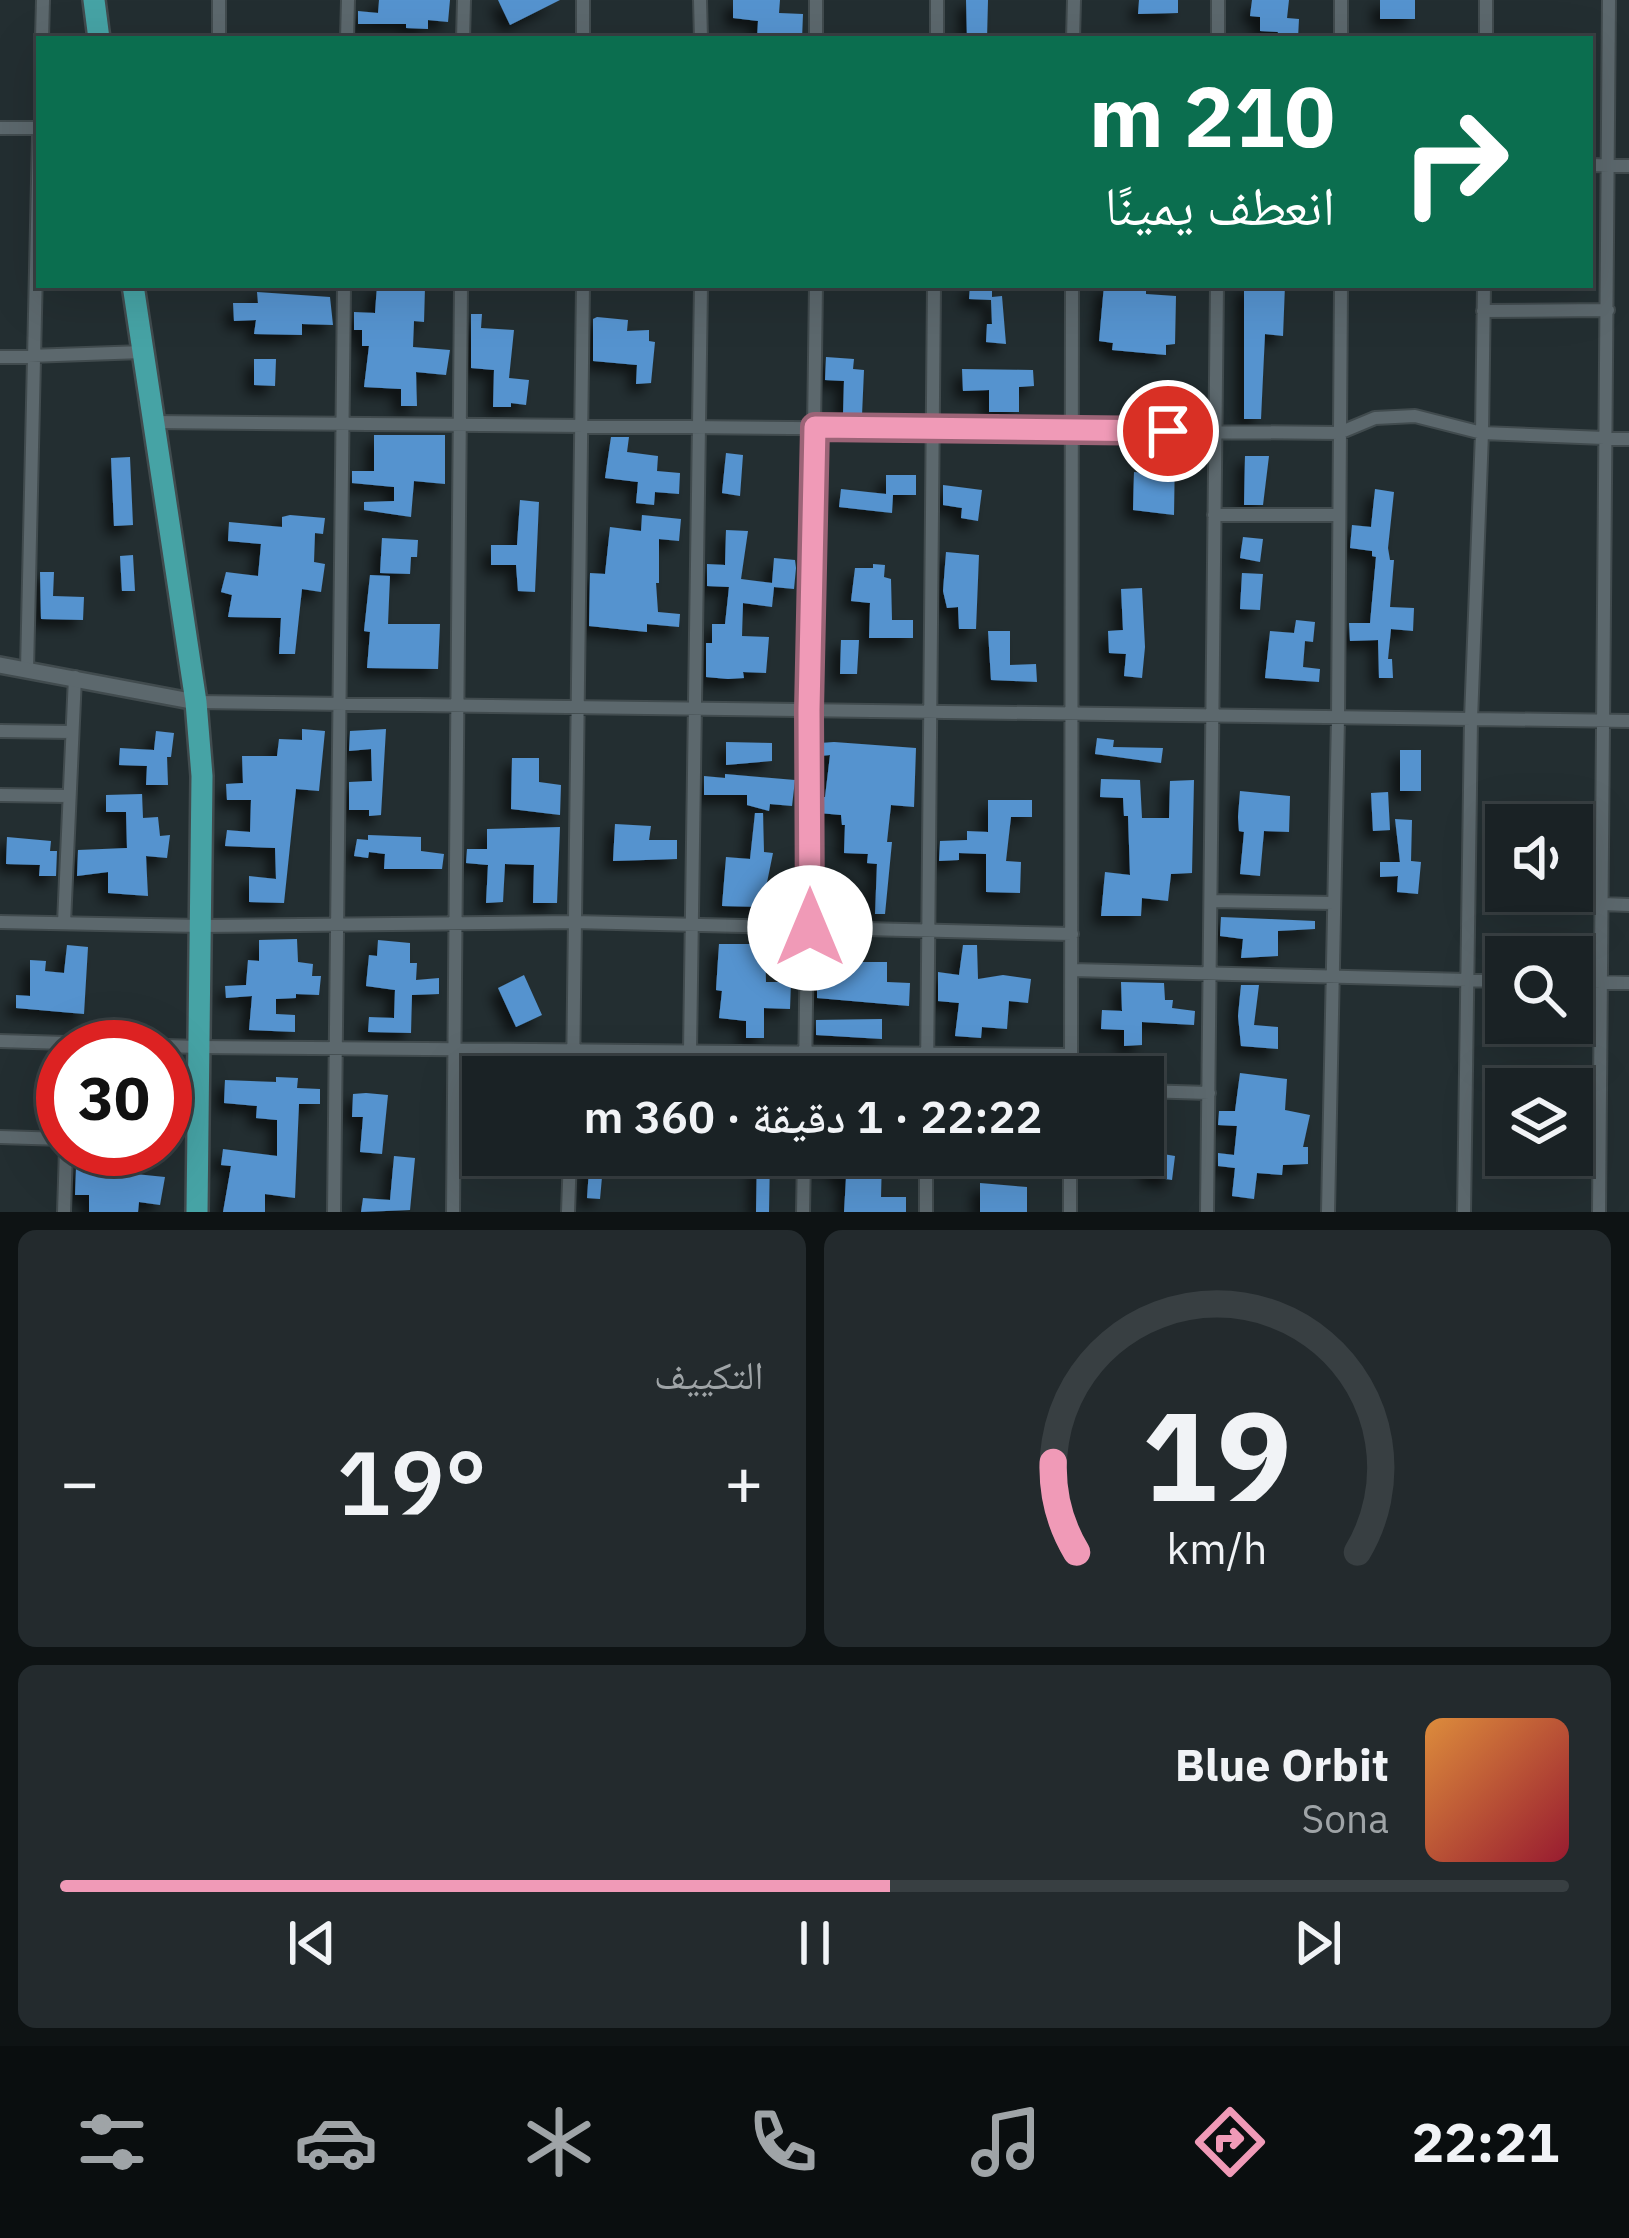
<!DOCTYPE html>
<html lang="ar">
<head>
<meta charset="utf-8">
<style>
	:root { --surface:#1a2225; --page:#232a2d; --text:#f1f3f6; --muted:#9fa4a7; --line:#383f42; --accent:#f09ab7 }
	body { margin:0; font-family:"IBM Plex Sans","Noto Naskh Arabic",sans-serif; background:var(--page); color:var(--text); direction:rtl; height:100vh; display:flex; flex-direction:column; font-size:45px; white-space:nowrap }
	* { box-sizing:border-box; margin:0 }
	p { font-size:39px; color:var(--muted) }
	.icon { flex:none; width:66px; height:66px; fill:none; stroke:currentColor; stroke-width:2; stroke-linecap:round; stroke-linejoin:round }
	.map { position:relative; height:1212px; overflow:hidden; direction:ltr }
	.panel { display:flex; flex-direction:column; gap:18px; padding:18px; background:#0e1314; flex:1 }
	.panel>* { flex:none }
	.guide { position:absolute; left:36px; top:36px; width:1557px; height:252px; border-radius:0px; box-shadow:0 12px 48px #0002,0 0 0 3px var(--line); direction:rtl; background:#0b6e4f; color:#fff; overflow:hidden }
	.fabs { position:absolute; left:1485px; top:804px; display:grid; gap:24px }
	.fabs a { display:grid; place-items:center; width:108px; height:108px; border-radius:0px; background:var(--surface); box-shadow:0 12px 48px #0002,0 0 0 3px var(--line); font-size:60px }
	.speed { position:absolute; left:36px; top:1020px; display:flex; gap:24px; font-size:60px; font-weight:700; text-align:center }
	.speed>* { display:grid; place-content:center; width:156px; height:156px; border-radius:50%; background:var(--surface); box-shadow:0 12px 48px #0002,0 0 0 3px var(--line); line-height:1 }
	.speed .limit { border:18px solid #d22; background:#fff; color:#111 }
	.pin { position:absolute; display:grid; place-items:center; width:102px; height:102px; color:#fff; margin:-51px; border:6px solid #fff; border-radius:50%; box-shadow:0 3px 12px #0007 }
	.me { position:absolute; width:132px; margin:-66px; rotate:0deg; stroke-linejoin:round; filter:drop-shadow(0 0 9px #0008) }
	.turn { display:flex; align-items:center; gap:42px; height:252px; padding:0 60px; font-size:54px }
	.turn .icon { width:156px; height:156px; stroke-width:2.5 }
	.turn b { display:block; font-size:84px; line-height:102px }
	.big { font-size:90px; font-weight:600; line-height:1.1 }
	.panel .card { flex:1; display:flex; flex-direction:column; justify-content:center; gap:18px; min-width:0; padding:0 42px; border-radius:18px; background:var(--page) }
	.panel .dial { align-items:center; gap:0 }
	.dial svg { height:312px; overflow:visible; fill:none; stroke:var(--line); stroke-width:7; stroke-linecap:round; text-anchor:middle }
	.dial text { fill:var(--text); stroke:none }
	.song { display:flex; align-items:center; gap:36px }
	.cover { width:144px; height:144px; border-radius:18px; background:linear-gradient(135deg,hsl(30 70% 55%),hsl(350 70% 35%)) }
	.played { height:12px; border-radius:6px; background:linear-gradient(90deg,var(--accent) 55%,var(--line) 55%) }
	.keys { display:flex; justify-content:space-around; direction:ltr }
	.heat { display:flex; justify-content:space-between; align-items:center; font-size:66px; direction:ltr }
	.panel .tiles { flex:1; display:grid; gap:18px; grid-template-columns:1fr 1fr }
	.card:last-child { grid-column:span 2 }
	.trip { position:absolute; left:462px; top:1056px; width:702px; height:120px; border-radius:0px; background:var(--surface); box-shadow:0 12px 48px #0002,0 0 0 3px var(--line); font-weight:600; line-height:120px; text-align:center; direction:rtl }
	.tabs { display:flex; height:192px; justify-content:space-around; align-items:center; background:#0a0e0f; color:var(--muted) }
	.tabs .icon { width:84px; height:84px }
	.tabs .current { color:var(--accent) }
	.tabs b { font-size:54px; color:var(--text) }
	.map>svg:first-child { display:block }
</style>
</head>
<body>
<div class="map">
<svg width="1629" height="1212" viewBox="0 0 1629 1212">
	<defs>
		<filter id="shadow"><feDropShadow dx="-8" dy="8" stdDeviation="6" flood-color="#0009"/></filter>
	</defs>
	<rect width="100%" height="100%" fill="#232e31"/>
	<path fill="#5593cf" filter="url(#shadow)" d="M 379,0 L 450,0 L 448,22 L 428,20 L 428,29 L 406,28 L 406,24 L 358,24 L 358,11 L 378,13 Z
		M 498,0 L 560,0 L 510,25 Z
		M 733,0 L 780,0 L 779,13 L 803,14 L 802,39 L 757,39 L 758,21 L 733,18 Z
		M 966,0 L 988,0 L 987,39 L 967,38 Z
		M 1139,0 L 1178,0 L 1178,13 L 1138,14 Z
		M 1252,0 L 1289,0 L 1287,18 L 1299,19 L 1298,38 L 1277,38 L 1278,32 L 1260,31 L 1260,17 L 1250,16 Z
		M 1380,0 L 1415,0 L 1415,19 L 1380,19 Z
		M 377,285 L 425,287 L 424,322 L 414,321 L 413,347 L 450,350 L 446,375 L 416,372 L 417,406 L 401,406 L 401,389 L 364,387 L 369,346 L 362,346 L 362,330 L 354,330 L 354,312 L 375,313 Z
		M 970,285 L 992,285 L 992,297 L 1002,296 L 1006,344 L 986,342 L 987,324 L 992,324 L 991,300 L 969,299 Z
		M 1104,285 L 1146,285 L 1146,294 L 1176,296 L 1175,344 L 1166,345 L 1166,355 L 1112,350 L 1113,343 L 1099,341 Z
		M 1244,285 L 1285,285 L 1283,336 L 1265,334 L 1261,419 L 1244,419 Z
		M 257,292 L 330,297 L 333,325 L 302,324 L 302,335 L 254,334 L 256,320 L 234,321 L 233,303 L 258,303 Z
		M 471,314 L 482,314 L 481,328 L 514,330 L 509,378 L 529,380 L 526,405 L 511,403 L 511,407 L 493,407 L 494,370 L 471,368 Z
		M 597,317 L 628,320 L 627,331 L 649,330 L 649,341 L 655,342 L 651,383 L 636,384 L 637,365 L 593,361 L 593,319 Z
		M 826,357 L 854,359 L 853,369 L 864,370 L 862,415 L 843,415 L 844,381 L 825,380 Z
		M 254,359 L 276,359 L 275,386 L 254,385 Z
		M 962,369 L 1033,370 L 1034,386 L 1019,387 L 1019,412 L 989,412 L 989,390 L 963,391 Z
		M 374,435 L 445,435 L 445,484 L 414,481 L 411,517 L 364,510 L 364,502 L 394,501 L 394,487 L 352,483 L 352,471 L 374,471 Z
		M 611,437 L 629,437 L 627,452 L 658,456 L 657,471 L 680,473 L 679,494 L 655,492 L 654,505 L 636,503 L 638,482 L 605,478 Z
		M 1156,450 L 1175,450 L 1174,515 L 1133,510 L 1134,472 L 1156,474 Z
		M 726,453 L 743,455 L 740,496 L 722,493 Z
		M 1245,456 L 1269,456 L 1263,505 L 1244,505 Z
		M 130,457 L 133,525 L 114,526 L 111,458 Z
		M 886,475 L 916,475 L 916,495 L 893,495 L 892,513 L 839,507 L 841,489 L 886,494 Z
		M 943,485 L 982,490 L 978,521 L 961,518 L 962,508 L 943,505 Z
		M 1375,489 L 1394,492 L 1388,548 L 1390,560 L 1394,560 L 1390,607 L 1414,608 L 1413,631 L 1391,629 L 1388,659 L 1392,659 L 1393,678 L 1379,678 L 1378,640 L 1350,641 L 1349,623 L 1370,623 L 1376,557 L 1372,556 L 1372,551 L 1350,548 L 1352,525 L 1371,527 Z
		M 520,500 L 539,502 L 535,592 L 518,591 L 516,565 L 491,565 L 491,545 L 517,545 Z
		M 290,515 L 325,518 L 323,534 L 315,533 L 314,562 L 325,564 L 321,592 L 302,589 L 295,654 L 279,654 L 281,618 L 228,617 L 232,595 L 221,592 L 226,572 L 258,576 L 261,544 L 228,541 L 229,522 L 282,527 L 282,517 Z
		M 642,515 L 681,519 L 679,541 L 659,539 L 659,583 L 656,583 L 658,612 L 680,614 L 679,627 L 647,624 L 647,632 L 589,626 L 590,573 L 605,574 L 610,527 L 641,531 Z
		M 726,530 L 748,531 L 741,579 L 772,583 L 774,558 L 795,560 L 796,568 L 794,589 L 774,587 L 772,607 L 743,603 L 742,636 L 769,637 L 766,673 L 743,672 L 744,678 L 728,679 L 706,677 L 706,643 L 712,643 L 712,624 L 725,624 L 729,587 L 707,586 L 707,564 L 725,565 Z
		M 1243,537 L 1263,539 L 1260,562 L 1240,558 Z
		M 382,538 L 418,540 L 417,557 L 411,557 L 410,574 L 380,573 Z
		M 946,552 L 979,555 L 976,629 L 959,629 L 958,607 L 947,608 L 943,591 Z
		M 133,555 L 135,591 L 122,591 L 120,556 Z
		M 873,564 L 885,565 L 884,577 L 891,579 L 892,620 L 913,620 L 913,638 L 869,638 L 870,603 L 851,601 L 855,568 L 873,568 Z
		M 40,572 L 54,572 L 53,596 L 84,597 L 83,620 L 41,619 Z
		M 1242,573 L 1263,574 L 1260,610 L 1240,609 Z
		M 370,575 L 390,576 L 388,624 L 440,624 L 438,669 L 367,668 L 370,632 L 364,631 Z
		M 1142,588 L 1145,647 L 1142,678 L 1124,676 L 1126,654 L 1109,653 L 1108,631 L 1123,630 L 1121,589 Z
		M 1296,620 L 1315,622 L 1313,642 L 1305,641 L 1303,667 L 1320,669 L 1319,682 L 1265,678 L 1270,631 L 1294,633 Z
		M 988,631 L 1010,631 L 1010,665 L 1036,664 L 1037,682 L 991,680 Z
		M 841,640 L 859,640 L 857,674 L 840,674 Z
		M 302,729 L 325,731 L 319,791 L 296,789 L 284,903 L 249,902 L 249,876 L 276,879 L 275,848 L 225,846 L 227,830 L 250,832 L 251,800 L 227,800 L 226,784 L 243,783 L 242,756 L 277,756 L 279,739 L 302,740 Z
		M 386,729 L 381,815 L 369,816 L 369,810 L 349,810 L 349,782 L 372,781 L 371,749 L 349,751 L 350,731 Z
		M 156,731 L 174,733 L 171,757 L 167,757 L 168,785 L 146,785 L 147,766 L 119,765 L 120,748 L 154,750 Z
		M 1097,738 L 1114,740 L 1113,747 L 1163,748 L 1161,763 L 1095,754 Z
		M 726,742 L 772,743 L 772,761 L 726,765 Z
		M 834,742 L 916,748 L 914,807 L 891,805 L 887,842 L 892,842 L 885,914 L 875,914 L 877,864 L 867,863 L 868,854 L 844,853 L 845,825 L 842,825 L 841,815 L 819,813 L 819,797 L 825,797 L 830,755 L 820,756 L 820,743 Z
		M 1400,750 L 1421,750 L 1421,791 L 1400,791 Z
		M 512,758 L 539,758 L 539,782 L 561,785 L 560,815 L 511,809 Z
		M 725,774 L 795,780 L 792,806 L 770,804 L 769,811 L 747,805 L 747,795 L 704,795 L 704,776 L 725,778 Z
		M 1101,779 L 1140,780 L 1142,818 L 1169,818 L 1170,781 L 1194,780 L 1192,873 L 1171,874 L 1168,901 L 1142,898 L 1141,916 L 1101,916 L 1105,872 L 1130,875 L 1128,816 L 1124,816 L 1123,798 L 1100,797 Z
		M 1240,791 L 1290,796 L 1289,832 L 1264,831 L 1260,876 L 1240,874 L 1244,832 L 1239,831 L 1238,817 Z
		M 1388,792 L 1390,830 L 1373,831 L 1371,793 Z
		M 142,794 L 143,818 L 158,817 L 160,836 L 170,835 L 167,858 L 146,856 L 148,896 L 108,893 L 108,872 L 77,876 L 78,850 L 127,848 L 126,812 L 106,812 L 106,795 Z
		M 988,800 L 1032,800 L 1032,817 L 1011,817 L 1006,861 L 1021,862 L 1020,893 L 986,892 L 986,854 L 959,853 L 959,860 L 939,861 L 940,841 L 967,840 L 967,831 L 988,832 Z
		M 755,813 L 763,813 L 764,852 L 773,853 L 762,907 L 722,906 L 726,857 L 750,859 Z
		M 1395,819 L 1412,820 L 1411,861 L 1421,862 L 1418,894 L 1397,892 L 1398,876 L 1380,877 L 1380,862 L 1400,862 Z
		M 615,824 L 651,826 L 649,840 L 677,840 L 677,859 L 613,861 Z
		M 560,827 L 557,903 L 533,903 L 534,865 L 505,864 L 503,902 L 486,903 L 488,865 L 466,863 L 467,849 L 487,849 L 487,829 Z
		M 368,835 L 421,837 L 421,851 L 444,854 L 442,869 L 384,869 L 385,854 L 369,852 L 368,858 L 354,856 L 357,839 L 368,840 Z
		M 7,837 L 51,841 L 50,851 L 57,851 L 56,876 L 39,876 L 40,865 L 6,864 Z
		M 1221,917 L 1315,921 L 1315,929 L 1278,931 L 1278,956 L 1241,958 L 1243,939 L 1220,936 Z
		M 297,939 L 298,962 L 313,964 L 312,976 L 321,976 L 319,995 L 296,994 L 296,998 L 276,999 L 276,1014 L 295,1015 L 295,1032 L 249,1030 L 252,996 L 226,998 L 225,986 L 246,985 L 248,960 L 259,961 L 259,940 Z
		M 378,940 L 410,943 L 410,963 L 417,963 L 416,980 L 439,978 L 439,994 L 412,995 L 411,1033 L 368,1032 L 369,1017 L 394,1018 L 395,990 L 366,986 L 369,955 L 377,956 Z
		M 719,944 L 765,944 L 766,982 L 791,982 L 790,1009 L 764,1008 L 764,1038 L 746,1038 L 746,1021 L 719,1018 L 722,991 L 716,990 Z
		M 67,945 L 88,947 L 84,1014 L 16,1008 L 16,995 L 30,996 L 30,960 L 46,961 L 45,971 L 64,973 Z
		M 845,945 L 858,947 L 856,962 L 887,962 L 887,982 L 910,983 L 909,1006 L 817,998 L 817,946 Z
		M 963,945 L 977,945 L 978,979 L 1003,975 L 1031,979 L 1028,1003 L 1009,1001 L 1007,1029 L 982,1027 L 981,1038 L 955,1036 L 959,1003 L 938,1001 L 938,972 L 959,975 Z
		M 524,975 L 542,1015 L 516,1027 L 498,988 Z
		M 1121,982 L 1164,983 L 1165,1000 L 1173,1000 L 1172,1008 L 1195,1011 L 1194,1025 L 1142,1022 L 1142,1045 L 1124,1046 L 1124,1030 L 1101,1029 L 1102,1010 L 1122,1011 Z
		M 1241,985 L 1259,985 L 1254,1025 L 1278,1027 L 1278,1049 L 1241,1046 L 1238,1016 Z
		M 882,1019 L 882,1039 L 816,1035 L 816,1020 Z
		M 1240,1073 L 1287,1079 L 1285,1110 L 1310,1115 L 1303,1147 L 1308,1147 L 1308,1164 L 1283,1165 L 1282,1175 L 1257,1173 L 1254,1199 L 1232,1196 L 1235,1168 L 1218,1166 L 1218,1153 L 1234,1155 L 1237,1126 L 1218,1125 L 1219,1111 L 1235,1111 Z
		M 276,1077 L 298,1078 L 297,1088 L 320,1089 L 320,1104 L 299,1104 L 295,1198 L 265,1194 L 265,1212 L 223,1212 L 231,1166 L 221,1165 L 223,1149 L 277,1156 L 277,1120 L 256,1118 L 257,1106 L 224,1103 L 225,1080 L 276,1082 Z
		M 366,1093 L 388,1095 L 382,1154 L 360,1152 L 363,1117 L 352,1117 L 353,1094 Z
		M 1145,1108 L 1161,1109 L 1163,1154 L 1175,1156 L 1172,1180 L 1147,1176 L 1151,1152 L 1147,1152 Z
		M 590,1155 L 604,1155 L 600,1199 L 587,1198 Z
		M 757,1155 L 770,1155 L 769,1212 L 756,1212 Z
		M 814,1155 L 882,1158 L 881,1197 L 906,1197 L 906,1212 L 844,1212 L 846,1178 L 838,1179 L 837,1167 L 814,1166 Z
		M 394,1156 L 415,1158 L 410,1210 L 361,1212 L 363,1198 L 390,1200 Z
		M 76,1168 L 165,1177 L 160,1205 L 139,1202 L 138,1212 L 89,1212 L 89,1195 L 75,1195 Z
		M 980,1183 L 1027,1187 L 1027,1212 L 980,1212 Z"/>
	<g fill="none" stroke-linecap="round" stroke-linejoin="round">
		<defs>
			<path id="minor" d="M 219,0 L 219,39
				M 583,0 L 583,39
				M 700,0 L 701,39
				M 1218,0 L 1218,39
				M 1341,0 L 1341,39
				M 42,39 L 43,0
				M 347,39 L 348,0
				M 463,39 L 464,0
				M 816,39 L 816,0
				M 937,39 L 937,0
				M 1073,39 L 1074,0
				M 1486,39 L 1486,0
				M 0,128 L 39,128
				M 1590,165 L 1629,166
				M 1483,311 L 1608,310
				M 0,357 L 143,352
				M 153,422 L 1339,433 L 1375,418 L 1415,416 L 1482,433 L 1629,439
				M 1214,515 L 1339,515
				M 27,670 L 39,136
				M 196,702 L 1629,721
				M 0,731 L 71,732
				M 0,795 L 67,796
				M 1212,901 L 1334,903
				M 1602,904 L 1629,905
				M 0,922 L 200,926 L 574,922 L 1072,934
				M 64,923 L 75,677
				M 1072,970 L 1506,981
				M 1572,981 L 1629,983
				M 0,1041 L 198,1047 L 1071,1055
				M 690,1051 L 701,285
				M 573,1077 L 583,285
				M 805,1077 L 816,285
				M 927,1077 L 934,285
				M 1071,1077 L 1072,285
				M 1143,1091 L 1209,1093
				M 0,1137 L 63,1139
				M 64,1212 L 66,1149
				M 334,1212 L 344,285
				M 453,1212 L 461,285
				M 568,1212 L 570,1155
				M 803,1212 L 804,1155
				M 926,1212 L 926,1155
				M 1070,1212 L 1070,1155
				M 1207,1212 L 1217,285
				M 1328,1212 L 1338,718 L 1341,285
				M 1464,1212 L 1471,719 L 1482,433 L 1484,285
				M 1599,1212 L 1609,0"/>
			<path id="tertiary" d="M 0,665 L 196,702"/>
			<path id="primary" d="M 94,0 L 99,39
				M 133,285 L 196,702 L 202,776 L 197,1212"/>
		</defs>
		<use href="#minor" stroke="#414b4e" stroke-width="16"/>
		<use href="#tertiary" stroke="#414b4e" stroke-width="20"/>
		<use href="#primary" stroke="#414b4e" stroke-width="26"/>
		<use href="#minor" stroke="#5c686d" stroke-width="12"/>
		<use href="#tertiary" stroke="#5c686d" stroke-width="15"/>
		<use href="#primary" stroke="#46a3a5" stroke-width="21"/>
	</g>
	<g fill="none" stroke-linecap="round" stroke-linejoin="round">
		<defs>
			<path id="route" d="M 810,928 L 809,710 L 815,427 L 1168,431"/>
		</defs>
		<use href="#route" stroke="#9c6477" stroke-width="30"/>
		<use href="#route" stroke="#f09ab7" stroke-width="21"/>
	</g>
</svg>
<div class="fabs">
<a><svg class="icon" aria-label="sound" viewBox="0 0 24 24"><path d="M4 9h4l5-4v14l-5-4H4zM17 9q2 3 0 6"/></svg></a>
<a><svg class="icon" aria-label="search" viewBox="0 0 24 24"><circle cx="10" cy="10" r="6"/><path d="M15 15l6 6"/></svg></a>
<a><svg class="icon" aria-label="layers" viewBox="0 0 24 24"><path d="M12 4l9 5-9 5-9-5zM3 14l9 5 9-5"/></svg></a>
</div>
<div class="speed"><div class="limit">30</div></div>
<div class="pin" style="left:1168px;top:431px;background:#d93025"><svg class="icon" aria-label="arrive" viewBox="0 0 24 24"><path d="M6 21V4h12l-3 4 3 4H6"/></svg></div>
<svg class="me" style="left:810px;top:928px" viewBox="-20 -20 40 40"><circle r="19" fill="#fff"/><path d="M0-13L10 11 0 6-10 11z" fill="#f09ab7"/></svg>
<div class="trip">22:22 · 1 دقيقة · 360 m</div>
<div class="guide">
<div class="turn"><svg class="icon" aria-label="right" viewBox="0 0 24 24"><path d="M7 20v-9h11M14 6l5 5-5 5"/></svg><div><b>210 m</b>انعطف يمينًا</div></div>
</div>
</div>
<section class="panel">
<div class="tiles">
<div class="card dial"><svg viewBox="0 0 100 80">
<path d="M14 69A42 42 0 1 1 86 69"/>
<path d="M14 69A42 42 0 0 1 8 46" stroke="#f09ab7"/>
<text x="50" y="56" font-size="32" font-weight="700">19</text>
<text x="50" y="72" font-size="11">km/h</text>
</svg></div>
<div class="card"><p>التكييف</p>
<div class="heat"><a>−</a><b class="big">19°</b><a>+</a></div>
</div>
<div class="card">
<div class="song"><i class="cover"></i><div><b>Blue Orbit</b><p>Sona</p></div></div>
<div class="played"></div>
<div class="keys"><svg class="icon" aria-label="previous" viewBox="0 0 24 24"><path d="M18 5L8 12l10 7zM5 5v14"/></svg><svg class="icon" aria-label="pause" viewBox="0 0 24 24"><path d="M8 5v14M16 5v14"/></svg><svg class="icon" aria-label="next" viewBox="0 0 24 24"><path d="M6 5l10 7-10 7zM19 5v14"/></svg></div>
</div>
</div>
</section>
<nav class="tabs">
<b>22:21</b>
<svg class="icon current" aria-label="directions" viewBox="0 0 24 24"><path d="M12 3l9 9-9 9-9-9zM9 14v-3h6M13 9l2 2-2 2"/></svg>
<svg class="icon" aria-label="music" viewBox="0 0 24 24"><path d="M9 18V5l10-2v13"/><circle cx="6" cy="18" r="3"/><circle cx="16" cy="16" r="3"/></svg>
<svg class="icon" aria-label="phone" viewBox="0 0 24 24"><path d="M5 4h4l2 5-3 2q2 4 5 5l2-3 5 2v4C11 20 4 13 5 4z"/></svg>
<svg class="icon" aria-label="climate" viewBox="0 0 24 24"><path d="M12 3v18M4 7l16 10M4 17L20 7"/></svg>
<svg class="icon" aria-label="car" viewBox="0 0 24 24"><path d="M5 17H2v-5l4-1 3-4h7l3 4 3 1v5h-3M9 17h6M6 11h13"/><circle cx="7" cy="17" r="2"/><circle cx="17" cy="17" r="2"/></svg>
<svg class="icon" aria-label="filters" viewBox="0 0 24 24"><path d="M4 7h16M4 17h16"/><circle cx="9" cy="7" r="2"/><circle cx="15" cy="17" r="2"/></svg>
</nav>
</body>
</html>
